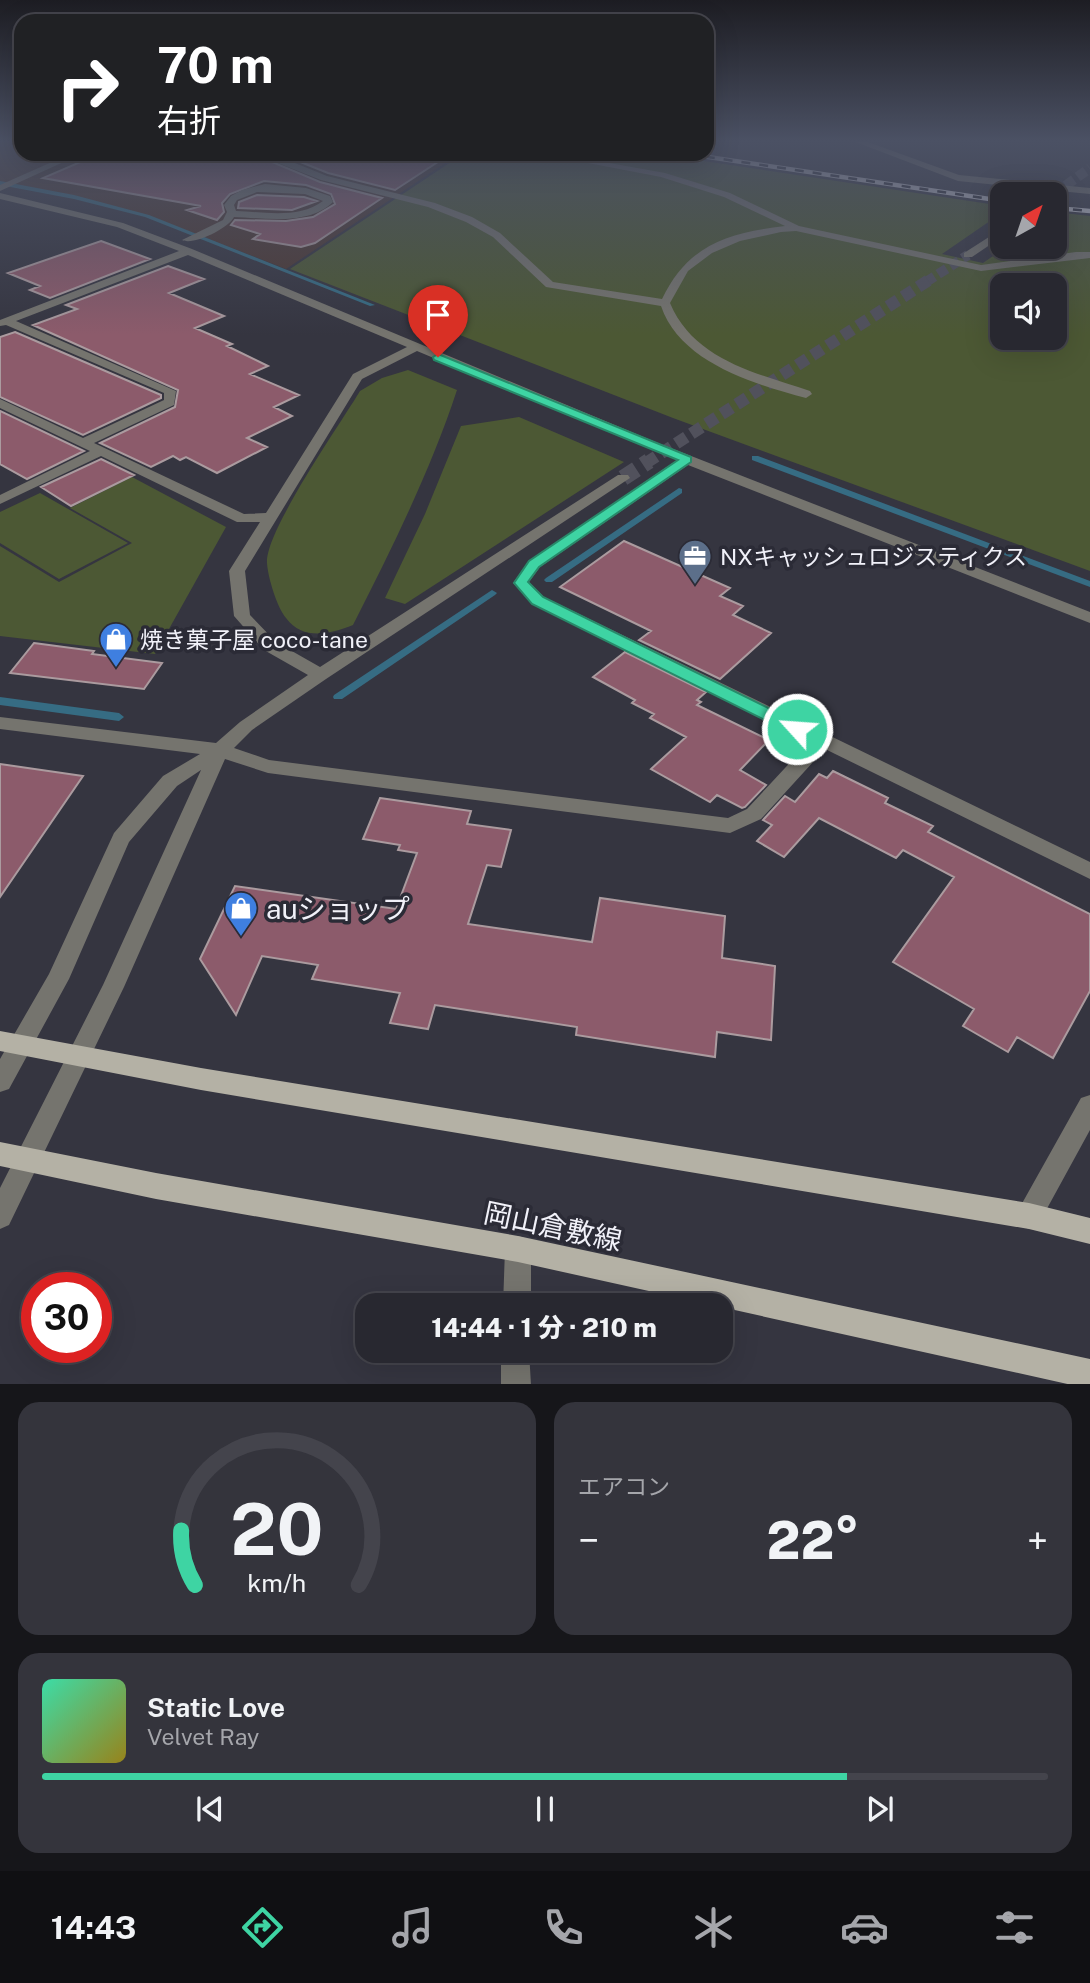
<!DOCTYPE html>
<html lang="ja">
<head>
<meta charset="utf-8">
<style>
	:root { --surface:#282830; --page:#34343c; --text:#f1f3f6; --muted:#a5a6ab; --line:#44444c; --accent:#3ed4a3 }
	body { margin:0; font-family:"Public Sans","Noto Sans JP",sans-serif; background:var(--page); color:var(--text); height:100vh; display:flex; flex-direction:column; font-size:26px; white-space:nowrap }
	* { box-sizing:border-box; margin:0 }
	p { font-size:23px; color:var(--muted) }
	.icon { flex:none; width:38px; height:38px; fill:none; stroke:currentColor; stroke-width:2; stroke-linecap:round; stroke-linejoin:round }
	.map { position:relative; height:1384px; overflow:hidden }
	.sheet { display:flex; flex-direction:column; gap:18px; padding:18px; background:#16161a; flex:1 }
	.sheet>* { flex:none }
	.banner { position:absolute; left:14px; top:14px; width:700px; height:147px; border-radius:21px; box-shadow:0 7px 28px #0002,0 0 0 2px var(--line); background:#202124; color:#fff; overflow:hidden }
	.needle { width:46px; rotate:40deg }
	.buttons { position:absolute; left:990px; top:182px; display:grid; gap:14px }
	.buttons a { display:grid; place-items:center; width:77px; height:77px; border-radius:14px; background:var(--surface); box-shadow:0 7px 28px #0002,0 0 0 2px var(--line); font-size:35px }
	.speed { position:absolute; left:21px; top:1272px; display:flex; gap:14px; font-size:35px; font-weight:700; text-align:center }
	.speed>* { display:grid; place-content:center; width:91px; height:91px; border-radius:50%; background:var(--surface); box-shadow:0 7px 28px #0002,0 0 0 2px var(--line); line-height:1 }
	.speed .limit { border:10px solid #d22; background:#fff; color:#111 }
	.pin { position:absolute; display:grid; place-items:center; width:60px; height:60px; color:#fff; margin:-72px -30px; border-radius:50% 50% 50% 0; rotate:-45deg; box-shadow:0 0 7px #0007 }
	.pin .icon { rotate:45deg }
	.me { position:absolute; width:77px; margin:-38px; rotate:296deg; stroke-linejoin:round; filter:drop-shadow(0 0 5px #0008) }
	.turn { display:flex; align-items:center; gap:24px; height:147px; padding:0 28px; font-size:32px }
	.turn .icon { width:91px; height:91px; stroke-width:2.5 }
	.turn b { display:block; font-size:49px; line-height:60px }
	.big { font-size:52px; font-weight:800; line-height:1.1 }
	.sheet .tile { flex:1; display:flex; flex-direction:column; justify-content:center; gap:10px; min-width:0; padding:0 24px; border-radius:21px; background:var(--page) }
	.sheet .dial { align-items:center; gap:0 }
	.dial svg { height:182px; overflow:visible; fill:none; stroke:var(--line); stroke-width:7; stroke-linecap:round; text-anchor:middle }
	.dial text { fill:var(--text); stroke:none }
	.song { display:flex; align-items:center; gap:21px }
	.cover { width:84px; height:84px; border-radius:10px; background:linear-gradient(135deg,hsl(160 70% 55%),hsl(50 70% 35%)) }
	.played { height:7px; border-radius:4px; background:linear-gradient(90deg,var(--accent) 80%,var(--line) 80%) }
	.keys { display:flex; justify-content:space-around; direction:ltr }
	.heat { display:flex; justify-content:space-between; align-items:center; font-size:38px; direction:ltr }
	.sheet .tiles { flex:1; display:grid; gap:18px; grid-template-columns:1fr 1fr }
	.tile:last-child { grid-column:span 2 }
	.trip { position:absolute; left:355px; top:1293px; width:378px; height:70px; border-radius:21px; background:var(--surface); box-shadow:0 7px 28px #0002,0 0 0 2px var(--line); font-weight:800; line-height:70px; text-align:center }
	.tabs { display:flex; height:112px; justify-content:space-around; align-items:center; background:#101013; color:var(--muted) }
	.tabs .icon { width:49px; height:49px }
	.tabs .on { color:var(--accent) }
	.tabs b { font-size:32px; color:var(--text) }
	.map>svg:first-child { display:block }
</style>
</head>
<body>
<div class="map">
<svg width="1090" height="1385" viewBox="0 0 1090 1385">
	<rect width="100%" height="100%" fill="#353540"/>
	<path fill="#4c3833" d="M 0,141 L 21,141 L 21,154 L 459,154 L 286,269 L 152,217 L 94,201 L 0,182 Z"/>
	<path fill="#4c5834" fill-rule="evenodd" d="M 463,154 L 657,154 L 1003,206 L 1003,212 L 942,254 L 983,263 L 1006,247 L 1055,247 L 1055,212 L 1090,216 L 1090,571 L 673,418 L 290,269 ZM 1003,285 L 1055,285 L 1055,338 L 1003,338 Z
		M 408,370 L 457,390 C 430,472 392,548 353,625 C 330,634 303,641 286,618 C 277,607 268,578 267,563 C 265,531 341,423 360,391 L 382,378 Z
		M 519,417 L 624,462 L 405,604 L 385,598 L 425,514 L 461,426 Z
		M 132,477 L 226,527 L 155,654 L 0,636 L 0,546 L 59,582 L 132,543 L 70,508 Z
		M 40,493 L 128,543 L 59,579 L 0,543 L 0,512 Z"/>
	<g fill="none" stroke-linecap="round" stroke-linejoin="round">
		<path fill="#366c83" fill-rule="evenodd" d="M 0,181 L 74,195 L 149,215 L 375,305 L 370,306 L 145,217 L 74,199 L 0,185 Z
			M 752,456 L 758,456 L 1090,581 L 1090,587 L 752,460 Z
			M 679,488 L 682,489 L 682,493 L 552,582 L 546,582 L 544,580 L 546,578 Z
			M 492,590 L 497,593 L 495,595 L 342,699 L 334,699 L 333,697 L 334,695 Z
			M 0,697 L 119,713 L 124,717 L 119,721 L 0,705 Z"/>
	</g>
	<path fill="#8c5b6b" stroke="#ab9b9f" stroke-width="2" d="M 99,154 L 253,154 L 320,182 L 382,198 L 315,243 L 301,247 L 253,239 L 260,234 L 231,225 L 235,220 L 286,221 L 313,217 L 335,204 L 331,194 L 306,185 L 264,181 L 230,194 L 222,203 L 224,212 L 217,220 L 187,210 L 201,206 L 43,178 Z
		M 370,154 L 450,154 L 395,190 L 328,173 L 298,161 L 363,160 Z
		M 257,195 L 304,197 L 317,201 L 292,210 L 238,208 L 239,202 Z
		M 101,241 L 150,259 L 50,298 L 30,290 L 40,286 L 8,273 Z
		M 168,266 L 204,279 L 169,293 L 224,316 L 195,328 L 232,344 L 227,346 L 268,366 L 250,374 L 299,395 L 274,407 L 292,416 L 247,438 L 267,447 L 217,473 L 186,457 L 180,460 L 173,456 L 151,467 L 100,443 L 175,407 L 178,390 L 33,325 L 77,309 L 66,305 Z
		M 15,332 L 161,395 L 161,398 L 83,435 L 0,397 L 0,337 Z
		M 0,411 L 84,451 L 27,479 L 0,464 Z
		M 101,459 L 134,475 L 71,506 L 41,487 Z
		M 624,541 L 730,588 L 720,596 L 743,606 L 733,615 L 771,633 L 720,679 L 639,640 L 651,631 L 560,587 Z
		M 34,643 L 94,651 L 92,654 L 162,663 L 144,689 L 10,673 Z
		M 625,652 L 706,692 L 697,700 L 701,702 L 697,705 L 769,740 L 740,770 L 766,785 L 745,807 L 742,808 L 717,795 L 710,802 L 651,769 L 686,737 L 650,718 L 654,714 L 632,703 L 635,700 L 593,677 Z
		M 0,764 L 83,776 L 0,897 Z
		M 833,771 L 888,798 L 885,803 L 933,826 L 928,832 L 1090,914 L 1090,991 L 1053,1058 L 1017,1037 L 1008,1052 L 963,1026 L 974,1009 L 893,962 L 954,877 L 903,850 L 896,858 L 819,818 L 784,857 L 757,841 L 772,825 L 763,820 L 785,796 L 795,802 L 819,774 L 827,778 Z
		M 380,798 L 471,811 L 467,824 L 511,830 L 501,867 L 487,865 L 468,924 L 592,942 L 600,898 L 725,916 L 722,958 L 775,966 L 771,1040 L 717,1032 L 715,1057 L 576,1035 L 577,1027 L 435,1005 L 428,1029 L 390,1023 L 400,993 L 312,979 L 318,965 L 262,956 L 236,1015 L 200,959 L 235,886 L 396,909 L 417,853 L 398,850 L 400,845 L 363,839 Z"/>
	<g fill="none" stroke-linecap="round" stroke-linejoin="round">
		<path stroke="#51515c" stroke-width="10" stroke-dasharray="10 4.5" stroke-linecap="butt" d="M 1054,194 L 1090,168
			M 926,282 L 968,255"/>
		<path stroke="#51515c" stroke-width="12" stroke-dasharray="12 6" stroke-linecap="butt" d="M 646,463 L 929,280"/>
		<path stroke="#51515c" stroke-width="16" stroke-dasharray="16 8" stroke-linecap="butt" d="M 623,478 L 649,461"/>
		<path fill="#75746e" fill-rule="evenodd" d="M 853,141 L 865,141 L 959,175 L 1090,188 L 1090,194 L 958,181 Z
			M 70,154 L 81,154 L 0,191 L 0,185 Z
			M 255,154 L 279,157 L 296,154 L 367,154 L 363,157 L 285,159 L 327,176 L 435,203 L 472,217 L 500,233 L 553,282 L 662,299 C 688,245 727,233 785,226 L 724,197 L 661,177 L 541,154 L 559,154 L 665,173 L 730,193 L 799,226 L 981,265 L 1076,252 L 1090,252 L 1090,258 L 981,271 L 796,231 L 781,232 L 740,241 L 712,253 L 688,271 L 670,303 C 694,360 756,373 810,391 L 812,394 L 806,398 C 753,384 680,362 661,306 L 546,287 L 493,237 L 466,222 L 428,207 L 321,180 Z
			M 265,184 L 306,188 L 330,196 L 333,202 C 308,226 266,218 234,217 C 229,228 193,246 182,240 L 223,220 L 227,212 L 224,205 L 231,196 L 242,190 ZM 257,192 L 305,194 L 323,201 C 299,219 265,212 236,211 L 234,205 L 237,200 Z
			M 0,193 L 123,223 L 192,249 L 658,443 L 1090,612 L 1090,623 L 688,465 L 540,567 L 529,582 L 544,597 L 1090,862 L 1090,879 L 825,749 L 761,819 L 730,833 L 268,773 L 225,759 L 124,987 L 9,1225 L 0,1229 L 0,1188 L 103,985 L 201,770 L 177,786 L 129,842 L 69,979 L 9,1089 L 0,1092 L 0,1059 L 49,974 L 114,833 L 163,776 L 200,754 L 0,729 L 0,717 L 216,743 L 240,722 L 308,675 L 264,650 L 234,616 L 229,571 L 260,522 L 237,522 L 101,456 L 0,504 L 0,495 L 90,451 L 0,408 L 0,399 L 83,438 L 164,400 L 164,393 L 6,325 L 0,326 L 0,320 L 179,251 L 117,227 L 0,199 ZM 188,255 L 407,347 L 353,374 L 266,513 L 244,514 L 94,443 L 174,405 L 176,391 L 16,321 ZM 417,351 L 677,460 L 529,561 L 513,583 L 532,603 L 810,741 L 747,809 L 728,818 L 269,760 L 234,748 L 252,730 L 326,679 L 630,478 L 628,475 L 618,475 L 320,667 L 276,642 L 250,615 L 245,571 L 362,379 Z
			M 1003,228 L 1003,236 L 972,257 L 964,257 L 964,253 Z
			M 1090,1095 L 1090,1130 L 1038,1225 L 1029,1229 L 1020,1225 L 1016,1216 L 1020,1207 L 1081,1098 Z
			M 518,1236 L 528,1239 L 531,1249 L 531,1306 L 503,1306 L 505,1249 L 508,1239 Z
			M 501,1351 L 529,1351 L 531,1385 L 501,1385 Z"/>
		<path fill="#b4b1a5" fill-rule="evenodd" d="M 0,1031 L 201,1068 L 1029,1203 L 1090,1218 L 1090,1244 L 1029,1229 L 201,1090 L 0,1051 Z
			M 0,1142 L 156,1173 L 518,1236 L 1090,1359 L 1090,1385 L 1072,1385 L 518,1262 L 156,1199 L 0,1166 Z"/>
		<defs>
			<path id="rail" d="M 688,154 L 1003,201
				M 1055,208 L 1090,211"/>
		</defs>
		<use href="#rail" stroke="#d5d5de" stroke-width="4.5"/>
		<use href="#rail" stroke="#2b2b36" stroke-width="2.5" stroke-dasharray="9" stroke-linecap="butt"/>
	</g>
	<linearGradient id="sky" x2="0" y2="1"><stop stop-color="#1d1d23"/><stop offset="0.42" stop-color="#4b5164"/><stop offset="1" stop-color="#4b5164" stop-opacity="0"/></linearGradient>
	<rect width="1090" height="335" fill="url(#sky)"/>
	<path fill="#3ed4a3" stroke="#288a6a" stroke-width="2" d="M 438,354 L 691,457 L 691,462 L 539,567 L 528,582 L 543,597 L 803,725 L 803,733 L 791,733 L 532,604 L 514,583 L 529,561 L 678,460 L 434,360 L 433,357 Z"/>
	<defs>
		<symbol id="office-pin" viewBox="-11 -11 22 30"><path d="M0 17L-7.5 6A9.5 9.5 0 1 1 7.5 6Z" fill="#5c6f8a" stroke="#2b2b36"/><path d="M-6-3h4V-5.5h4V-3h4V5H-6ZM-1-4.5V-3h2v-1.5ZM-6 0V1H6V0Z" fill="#fff"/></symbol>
		<symbol id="shop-pin" viewBox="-11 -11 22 30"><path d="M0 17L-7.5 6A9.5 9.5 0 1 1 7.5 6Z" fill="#3f7fe0" stroke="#2b2b36"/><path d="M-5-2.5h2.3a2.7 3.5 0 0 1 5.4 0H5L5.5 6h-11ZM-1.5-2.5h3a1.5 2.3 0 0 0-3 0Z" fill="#fff"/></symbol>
	</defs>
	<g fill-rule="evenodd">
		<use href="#office-pin" x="676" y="537" width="38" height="52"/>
		<use href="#shop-pin" x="97" y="620" width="38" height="52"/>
		<use href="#shop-pin" x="222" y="889" width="38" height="52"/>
	</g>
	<g text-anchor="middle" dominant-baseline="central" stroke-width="7" stroke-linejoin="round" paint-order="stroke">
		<g font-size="23" fill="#f1f1f9" stroke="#2b2b36" text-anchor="start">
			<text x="720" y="556">NXキャッシュロジスティクス</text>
			<text x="140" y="639">焼き菓子屋 coco-tane</text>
		</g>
		<g font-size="28" fill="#f1f1f9" stroke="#2b2b36" text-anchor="start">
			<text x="266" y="908">auショップ</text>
		</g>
		<g font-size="28" fill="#f1f1f9" stroke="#2b2b36">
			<text transform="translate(553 1226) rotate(12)">岡山倉敷線</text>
		</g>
	</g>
</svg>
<div class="buttons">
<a><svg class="needle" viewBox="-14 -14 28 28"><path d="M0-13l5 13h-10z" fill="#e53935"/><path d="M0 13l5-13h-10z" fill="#a5a6ab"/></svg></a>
<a><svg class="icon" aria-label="sound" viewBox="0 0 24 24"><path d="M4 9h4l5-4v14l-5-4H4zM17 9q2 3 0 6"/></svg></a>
</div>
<div class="speed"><div class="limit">30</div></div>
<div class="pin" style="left:438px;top:357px;background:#d93025"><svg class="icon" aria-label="arrive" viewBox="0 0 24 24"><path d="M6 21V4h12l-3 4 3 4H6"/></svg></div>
<svg class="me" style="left:797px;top:729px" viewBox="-20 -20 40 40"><circle r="17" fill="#3ed4a3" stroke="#fff" stroke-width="3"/><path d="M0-11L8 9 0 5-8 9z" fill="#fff"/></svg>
<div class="trip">14:44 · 1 分 · 210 m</div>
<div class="banner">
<div class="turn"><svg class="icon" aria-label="right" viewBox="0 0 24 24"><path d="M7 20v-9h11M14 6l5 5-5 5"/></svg><div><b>70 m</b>右折</div></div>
</div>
</div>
<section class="sheet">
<div class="tiles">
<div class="tile dial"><svg viewBox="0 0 100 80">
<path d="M14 69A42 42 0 1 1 86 69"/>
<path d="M14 69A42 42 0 0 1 8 45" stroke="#3ed4a3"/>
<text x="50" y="56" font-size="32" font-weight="700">20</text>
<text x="50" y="72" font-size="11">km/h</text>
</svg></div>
<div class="tile"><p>エアコン</p>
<div class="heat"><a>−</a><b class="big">22°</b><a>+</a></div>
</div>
<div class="tile">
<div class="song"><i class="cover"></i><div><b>Static Love</b><p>Velvet Ray</p></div></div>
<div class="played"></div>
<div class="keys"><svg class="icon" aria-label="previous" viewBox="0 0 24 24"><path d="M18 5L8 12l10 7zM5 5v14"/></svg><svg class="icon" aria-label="pause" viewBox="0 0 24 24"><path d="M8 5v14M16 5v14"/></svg><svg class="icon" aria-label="next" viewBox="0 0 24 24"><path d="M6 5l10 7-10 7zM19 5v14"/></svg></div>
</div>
</div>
</section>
<nav class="tabs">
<b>14:43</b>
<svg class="icon on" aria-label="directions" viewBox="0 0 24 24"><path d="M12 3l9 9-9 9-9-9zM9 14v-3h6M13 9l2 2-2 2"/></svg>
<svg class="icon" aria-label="music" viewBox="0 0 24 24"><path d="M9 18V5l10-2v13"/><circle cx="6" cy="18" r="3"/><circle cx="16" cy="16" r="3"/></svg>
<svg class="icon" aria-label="phone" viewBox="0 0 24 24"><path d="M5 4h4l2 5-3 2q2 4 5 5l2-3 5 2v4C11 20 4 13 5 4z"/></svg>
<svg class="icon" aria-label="climate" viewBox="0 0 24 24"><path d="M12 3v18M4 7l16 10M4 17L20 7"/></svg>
<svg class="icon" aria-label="car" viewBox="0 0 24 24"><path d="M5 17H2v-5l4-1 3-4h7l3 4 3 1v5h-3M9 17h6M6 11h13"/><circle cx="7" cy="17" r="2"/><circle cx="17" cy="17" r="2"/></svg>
<svg class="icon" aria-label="filters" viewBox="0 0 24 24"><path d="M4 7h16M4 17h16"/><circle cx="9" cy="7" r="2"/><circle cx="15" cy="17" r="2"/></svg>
</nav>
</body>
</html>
